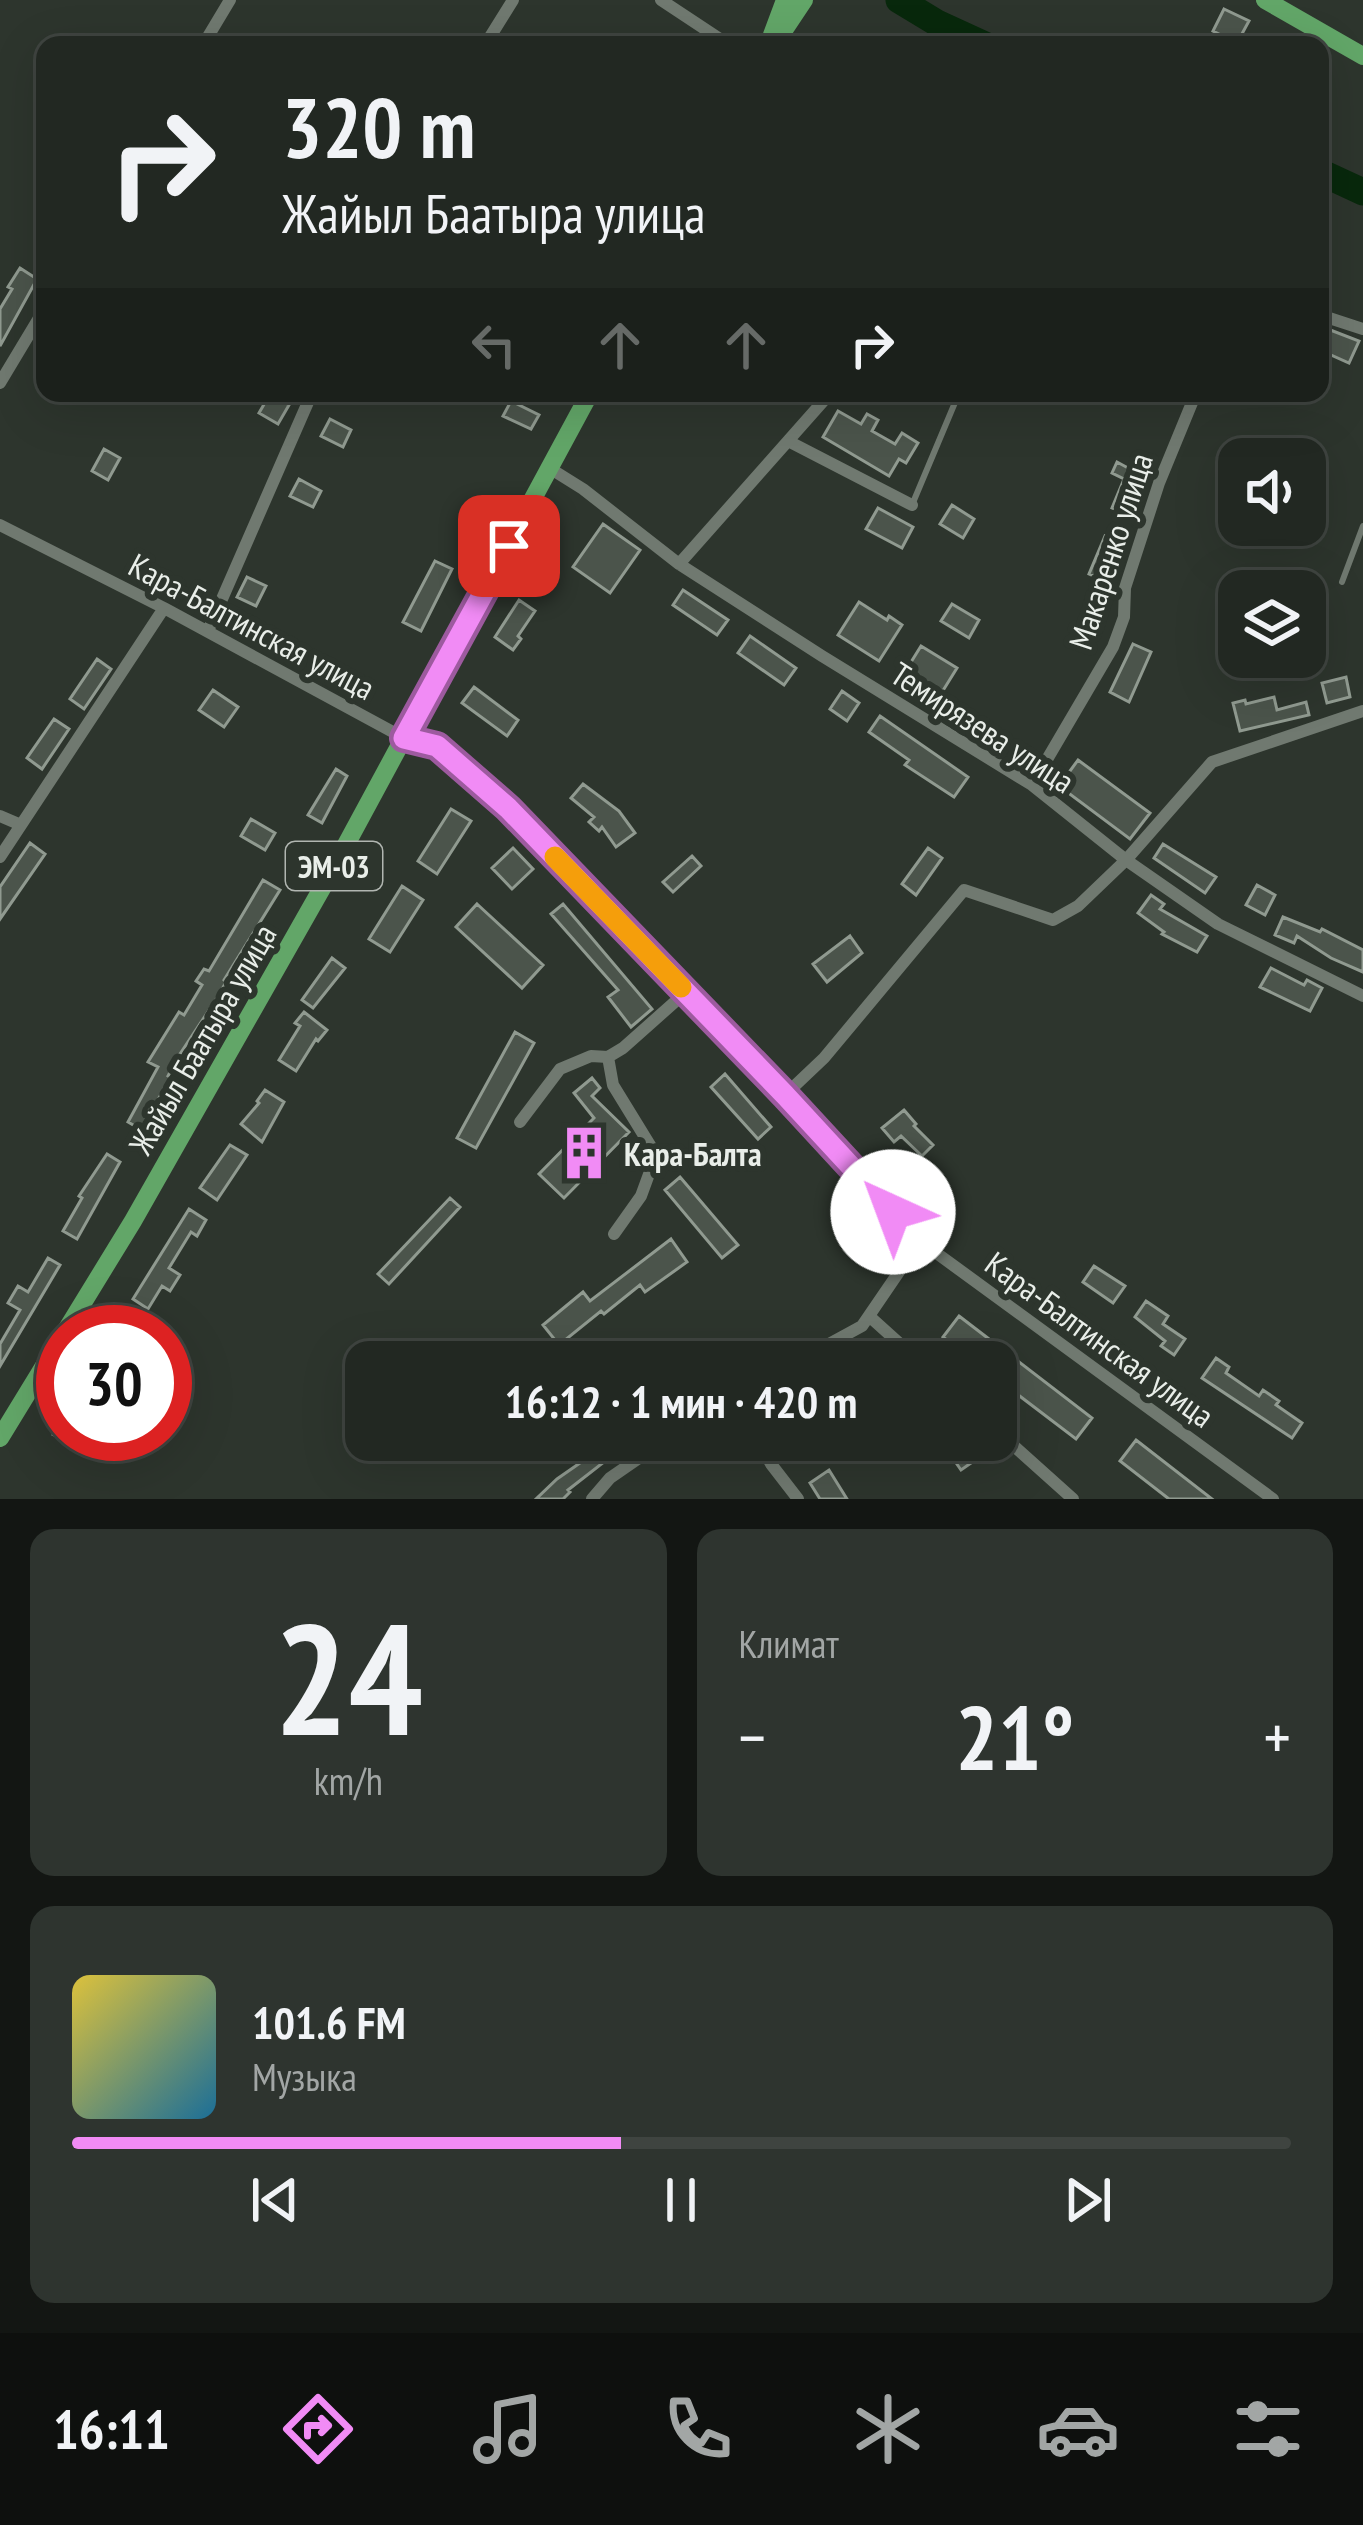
<!DOCTYPE html>
<html lang="ru">
<head>
<meta charset="utf-8">
<style>
	:root { --surface:#222822; --page:#2e342f; --text:#f1f3f6; --muted:#a2a6a5; --line:#3f4440; --accent:#f18bf5 }
	body { margin:0; font-family:"PT Sans Narrow",sans-serif; background:var(--page); color:var(--text); height:100vh; display:flex; flex-direction:column; font-size:45px; white-space:nowrap }
	* { box-sizing:border-box; margin:0 }
	p { font-size:39px; color:var(--muted) }
	.icon { flex:none; width:66px; height:66px; fill:none; stroke:currentColor; stroke-width:2; stroke-linecap:round; stroke-linejoin:round }
	.map { position:relative; height:1499px; overflow:hidden }
	.side { display:flex; flex-direction:column; gap:30px; padding:30px; background:#131613; flex:1 }
	.side>* { flex:none }
	.guide { position:absolute; left:36px; top:36px; width:1293px; height:366px; border-radius:24px; box-shadow:0 12px 48px #0002,0 0 0 3px var(--line); background:#222822; color:var(--text); overflow:hidden }
	.buttons { position:absolute; left:1218px; top:438px; display:grid; gap:24px }
	.buttons a { display:grid; place-items:center; width:108px; height:108px; border-radius:24px; background:var(--surface); box-shadow:0 12px 48px #0002,0 0 0 3px var(--line); font-size:60px }
	.speed { position:absolute; left:36px; top:1305px; display:flex; gap:24px; font-size:60px; font-weight:700; text-align:center }
	.speed>* { display:grid; place-content:center; width:156px; height:156px; border-radius:50%; background:var(--surface); box-shadow:0 12px 48px #0002,0 0 0 3px var(--line); line-height:1 }
	.speed .limit { border:18px solid #d22; background:#fff; color:#111 }
	.pin { position:absolute; display:grid; place-items:center; width:102px; height:102px; color:#fff; margin:-51px; border-radius:24px; box-shadow:0 6px 18px #0006 }
	.me { position:absolute; width:132px; margin:-66px; rotate:317deg; stroke-linejoin:round; filter:drop-shadow(0 0 9px #0008) }
	.turn { display:flex; align-items:center; gap:42px; height:252px; padding:0 48px; font-size:54px }
	.turn .icon { width:156px; height:156px; stroke-width:2.5 }
	.turn b { display:block; font-size:84px; line-height:102px }
	.lanes { display:flex; align-items:center; height:114px; padding:0 48px; background:#0003; justify-content:center; gap:60px; direction:ltr }
	.lanes .off { opacity:.35 }
	.big { font-size:90px; font-weight:700; line-height:1.1 }
	.side .widget { flex:1; display:flex; flex-direction:column; justify-content:center; gap:18px; min-width:0; padding:0 42px; border-radius:24px; background:var(--page) }
	.side .dial { align-items:center; gap:0 }
	.dial b { font-size:156px; line-height:1 }
	.song { display:flex; align-items:center; gap:36px }
	.cover { width:144px; height:144px; border-radius:18px; background:linear-gradient(135deg,hsl(50 70% 55%),hsl(200 70% 35%)) }
	.played { height:12px; border-radius:6px; background:linear-gradient(90deg,var(--accent) 45%,var(--line) 45%) }
	.keys { display:flex; justify-content:space-around; direction:ltr }
	.heat { display:flex; justify-content:space-between; align-items:center; font-size:66px; direction:ltr }
	.side .tiles { flex:1; display:grid; gap:30px; grid-template-columns:1fr 1fr }
	.widget:last-child { grid-column:span 2 }
	.trip { position:absolute; left:345px; top:1341px; width:672px; height:120px; border-radius:24px; background:var(--surface); box-shadow:0 12px 48px #0002,0 0 0 3px var(--line); font-weight:700; line-height:120px; text-align:center }
	.menu { display:flex; height:192px; justify-content:space-around; align-items:center; background:#0e100e; color:var(--muted) }
	.menu .icon { width:84px; height:84px }
	.menu .current { color:var(--accent) }
	.menu b { font-size:54px; color:var(--text) }
	.map>svg:first-child { display:block }
</style>
</head>
<body>
<div class="map">
<svg width="1363" height="1499" viewBox="0 0 1363 1499">
	<rect width="100%" height="100%" fill="#2d352d"/>
	<g fill="none" stroke-linecap="round" stroke-linejoin="round">
		<path stroke="#08280c" stroke-width="27" d="M 899,0 L 937,23 L 985,45
			M 1320,172 L 1363,192"/>
	</g>
	<path fill="#4b544b" stroke="#909a90" stroke-width="3" d="M 1224,9 L 1249,21 L 1237,43 L 1213,31 Z
		M 20,268 L 37,279 L 0,346 L 0,309 L 12,289 L 8,287 Z
		M 1320,326 L 1359,341 L 1349,363 L 1320,350 Z
		M 270,394 L 289,405 L 278,424 L 259,413 Z
		M 511,401 L 539,415 L 531,429 L 503,416 Z
		M 838,411 L 861,424 L 867,414 L 878,420 L 872,431 L 895,444 L 902,433 L 918,443 L 906,463 L 899,459 L 889,476 L 823,437 Z
		M 330,419 L 351,430 L 343,447 L 321,436 Z
		M 104,449 L 120,458 L 108,480 L 92,471 Z
		M 1117,462 L 1141,475 L 1131,494 L 1137,496 L 1129,515 L 1112,508 L 1124,479 L 1112,473 Z
		M 299,479 L 321,491 L 313,507 L 290,496 Z
		M 952,505 L 974,519 L 963,538 L 940,524 Z
		M 878,508 L 913,527 L 902,548 L 866,529 Z
		M 603,524 L 640,550 L 610,593 L 573,567 Z
		M 1105,536 L 1124,544 L 1108,582 L 1089,574 Z
		M 435,561 L 452,569 L 421,631 L 403,622 Z
		M 247,577 L 266,586 L 256,606 L 237,597 Z
		M 683,590 L 728,620 L 717,635 L 673,605 Z
		M 519,600 L 535,611 L 518,636 L 521,639 L 513,650 L 495,637 Z
		M 859,602 L 887,620 L 889,616 L 902,625 L 879,661 L 838,635 Z
		M 952,604 L 979,620 L 969,638 L 941,621 Z
		M 750,636 L 796,668 L 784,685 L 738,653 Z
		M 1133,644 L 1151,652 L 1129,702 L 1110,692 Z
		M 921,646 L 957,668 L 939,697 L 903,675 Z
		M 97,659 L 111,669 L 84,709 L 70,699 Z
		M 1346,677 L 1350,697 L 1327,703 L 1322,683 Z
		M 474,687 L 518,720 L 507,736 L 462,703 Z
		M 213,690 L 238,707 L 224,727 L 199,710 Z
		M 842,691 L 859,703 L 847,721 L 830,709 Z
		M 1274,697 L 1277,710 L 1306,702 L 1309,715 L 1240,731 L 1233,703 L 1245,700 L 1246,704 Z
		M 880,716 L 968,777 L 954,797 L 905,765 L 909,760 L 869,732 Z
		M 54,719 L 69,729 L 42,769 L 27,758 Z
		M 1078,760 L 1150,813 L 1130,839 L 1059,786 Z
		M 336,769 L 347,776 L 322,823 L 308,815 Z
		M 583,784 L 619,811 L 635,833 L 616,847 L 602,827 L 599,831 L 589,822 L 594,817 L 571,798 Z
		M 451,809 L 471,821 L 437,874 L 418,861 Z
		M 251,819 L 275,833 L 265,850 L 241,836 Z
		M 30,843 L 45,854 L 0,919 L 0,887 Z
		M 1163,844 L 1216,877 L 1205,893 L 1154,858 Z
		M 513,848 L 533,869 L 512,889 L 492,868 Z
		M 928,848 L 942,858 L 916,895 L 902,884 Z
		M 692,856 L 701,866 L 673,892 L 663,882 Z
		M 263,880 L 280,890 L 224,980 L 226,982 L 219,995 L 178,1057 L 168,1076 L 171,1078 L 140,1129 L 128,1122 L 158,1067 L 148,1062 L 179,1012 L 184,1015 L 202,985 L 196,981 L 204,969 L 209,971 Z
		M 1257,885 L 1275,895 L 1265,915 L 1246,905 Z
		M 402,886 L 423,900 L 390,952 L 369,939 Z
		M 1151,895 L 1164,904 L 1160,909 L 1207,936 L 1197,952 L 1162,934 L 1164,932 L 1138,913 Z
		M 477,904 L 543,965 L 522,988 L 456,927 Z
		M 563,904 L 652,1009 L 631,1027 L 608,997 L 618,990 L 551,914 Z
		M 1283,917 L 1320,932 L 1322,929 L 1363,950 L 1363,972 L 1331,958 L 1297,936 L 1294,943 L 1275,935 Z
		M 850,936 L 862,953 L 827,982 L 813,964 Z
		M 332,958 L 345,968 L 313,1008 L 302,1000 Z
		M 1271,968 L 1304,985 L 1307,980 L 1322,988 L 1310,1011 L 1260,987 Z
		M 304,1012 L 327,1030 L 318,1041 L 316,1039 L 296,1071 L 279,1060 L 300,1026 L 295,1023 Z
		M 515,1032 L 534,1043 L 476,1148 L 457,1138 Z
		M 725,1074 L 771,1127 L 758,1139 L 711,1087 Z
		M 592,1078 L 600,1088 L 592,1096 L 629,1132 L 564,1198 L 539,1174 L 594,1118 L 574,1093 Z
		M 265,1090 L 284,1102 L 262,1142 L 241,1124 L 259,1103 L 257,1101 Z
		M 904,1110 L 916,1124 L 914,1126 L 933,1145 L 922,1156 L 901,1136 L 894,1142 L 882,1128 Z
		M 230,1145 L 247,1155 L 217,1200 L 200,1188 Z
		M 107,1154 L 120,1162 L 77,1239 L 63,1231 L 82,1198 L 79,1196 Z
		M 680,1177 L 738,1245 L 722,1258 L 665,1190 Z
		M 450,1198 L 460,1207 L 389,1284 L 378,1274 Z
		M 189,1209 L 206,1220 L 197,1236 L 191,1232 L 169,1268 L 180,1275 L 170,1291 L 162,1286 L 148,1309 L 133,1299 Z
		M 671,1239 L 687,1262 L 645,1292 L 640,1285 L 604,1314 L 601,1311 L 559,1345 L 543,1325 L 583,1292 L 590,1301 Z
		M 48,1258 L 60,1265 L 0,1366 L 0,1344 L 20,1310 L 8,1303 L 18,1286 L 28,1292 Z
		M 1094,1266 L 1125,1286 L 1113,1303 L 1083,1282 Z
		M 1146,1301 L 1168,1316 L 1163,1324 L 1185,1339 L 1174,1355 L 1161,1346 L 1165,1341 L 1135,1317 Z
		M 959,1316 L 1092,1418 L 1076,1439 L 996,1378 L 996,1362 L 975,1362 L 943,1337 Z
		M 1216,1358 L 1229,1367 L 1226,1373 L 1259,1396 L 1263,1390 L 1279,1401 L 1276,1405 L 1302,1423 L 1292,1438 L 1202,1378 Z
		M 52,1434 L 119,1434 L 109,1458 Z
		M 613,1440 L 617,1440 L 622,1448 L 568,1490 L 570,1492 L 563,1499 L 536,1499 L 557,1479 Z
		M 684,1440 L 726,1440 L 705,1454 L 703,1450 L 685,1462 L 675,1446 Z
		M 1136,1440 L 1212,1499 L 1169,1499 L 1120,1461 Z
		M 976,1441 L 984,1454 L 961,1470 L 952,1457 Z
		M 829,1470 L 847,1499 L 820,1499 L 810,1483 Z"/>
	<g fill="none" stroke-linecap="round" stroke-linejoin="round">
		<path stroke="#707970" stroke-width="6" d="M 912,505 L 959,393
			M 1342,582 L 1363,526"/>
		<path stroke="#707970" stroke-width="12" d="M 661,0 L 729,45
			M 203,45 L 230,0
			M 485,45 L 513,0
			M 1320,315 L 1363,329
			M 0,383 L 45,308
			M 788,441 L 912,505
			M 551,469 L 583,489 L 679,564 L 822,656 L 1032,785 L 1126,860 L 1218,924 L 1363,996
			M 0,525 L 164,608 L 404,738 L 437,746 L 508,808 L 785,1095 L 920,1241 L 1273,1499
			M 679,564 L 826,398
			M 208,631 L 312,393
			M 1032,785 L 1113,647 L 1124,617 L 1125,588 L 1159,483 L 1196,393
			M 0,816 L 21,825
			M 0,857 L 164,608
			M 608,1057 L 613,1085 L 656,1155 L 641,1196 L 614,1234
			M 785,1095 L 824,1058 L 964,890 L 1053,920 L 1078,906 L 1126,860 L 1212,762 L 1363,711
			M 520,1122 L 560,1069 L 591,1056 L 608,1057 L 623,1048 L 686,992
			M 869,1316 L 920,1362
			M 796,1362 L 862,1326 L 920,1241
			M 996,1430 L 1073,1499
			M 758,1440 L 771,1464 L 798,1499
			M 592,1499 L 610,1478 L 665,1440"/>
		<path stroke="#62a668" stroke-width="18" d="M 1265,0 L 1363,56
			M 772,35 L 785,0
			M 774,45 L 804,0
			M 65,1332 L 133,1221 L 334,867 L 590,393
			M 0,1438 L 63,1335"/>
	</g>
	<g fill="none" stroke-linecap="round" stroke-linejoin="round">
		<defs>
			<path id="route" d="M 509,546 L 404,738 L 437,746 L 508,808 L 785,1095 L 893,1212"/>
		</defs>
		<use href="#route" stroke="#9d5a9f" stroke-width="30"/>
		<use href="#route" stroke="#f18bf5" stroke-width="21"/>
		<path stroke="#f59e0b" stroke-width="21" d="M 555,857 L 681,987"/>
	</g>
	<defs>
		<symbol id="building-bare" viewBox="-9 -9 18 18"><path d="M-4-6H4V6H1V3H-1V6H-4ZM-2.5-4.3h1.7v1.8h-1.7ZM.8-4.3h1.7v1.8H.8ZM-2.5-1h1.7V.8h-1.7ZM.8-1h1.7V.8H.8Z" fill="#f18bf5" stroke="#2d352d" stroke-width="2.5" paint-order="stroke"/></symbol>
	</defs>
	<g fill-rule="evenodd">
		<use href="#building-bare" x="546" y="1115" width="76" height="76"/>
	</g>
	<g text-anchor="middle" dominant-baseline="central" stroke-width="12" stroke-linejoin="round" paint-order="stroke">
		<rect fill="#2d352d" stroke="#b1b6b1" stroke-width="3" x="286" y="842" width="96" height="48" rx="9"/>
		<g font-size="30" font-weight="bold" fill="#e9eee9">
			<text x="334" y="866">ЭМ-03</text>
		</g>
		<g font-size="33" fill="#e9eee9" stroke="#2d352d">
			<text transform="translate(1110 551) rotate(-72)">Макаренко улица</text>
			<text transform="translate(252 626) rotate(28)">Кара-Балтинская улица</text>
			<text transform="translate(983 727) rotate(33)">Темирязева улица</text>
			<text transform="translate(202 1039) rotate(-60)">Жайыл Баатыра улица</text>
			<text transform="translate(1100 1339) rotate(36)">Кара-Балтинская улица</text>
		</g>
		<g font-size="33" font-weight="bold" fill="#e9eee9" stroke="#2d352d" text-anchor="start">
			<text x="624" y="1153">Кара-Балта</text>
		</g>
	</g>
</svg>
<div class="buttons">
<a><svg class="icon" aria-label="sound" viewBox="0 0 24 24"><path d="M4 9h4l5-4v14l-5-4H4zM17 9q2 3 0 6"/></svg></a>
<a><svg class="icon" aria-label="layers" viewBox="0 0 24 24"><path d="M12 4l9 5-9 5-9-5zM3 14l9 5 9-5"/></svg></a>
</div>
<div class="speed"><div class="limit">30</div></div>
<div class="pin" style="left:509px;top:546px;background:#d93025"><svg class="icon" aria-label="arrive" viewBox="0 0 24 24"><path d="M6 21V4h12l-3 4 3 4H6"/></svg></div>
<svg class="me" style="left:893px;top:1212px" viewBox="-20 -20 40 40"><circle r="19" fill="#fff"/><path d="M0-13L10 11 0 6-10 11z" fill="#f18bf5"/></svg>
<div class="trip">16:12 · 1 мин · 420 m</div>
<div class="guide">
<div class="turn"><svg class="icon" aria-label="right" viewBox="0 0 24 24"><path d="M7 20v-9h11M14 6l5 5-5 5"/></svg><div><b>320 m</b>Жайыл Баатыра улица</div></div>
<div class="lanes"><svg class="icon off" aria-label="left" viewBox="0 0 24 24"><path d="M17 20v-9H6M10 6l-5 5 5 5"/></svg><svg class="icon off" aria-label="ahead" viewBox="0 0 24 24"><path d="M12 20V5M6 11l6-6 6 6"/></svg><svg class="icon off" aria-label="ahead" viewBox="0 0 24 24"><path d="M12 20V5M6 11l6-6 6 6"/></svg><svg class="icon" aria-label="right" viewBox="0 0 24 24"><path d="M7 20v-9h11M14 6l5 5-5 5"/></svg></div>
</div>
</div>
<section class="side">
<div class="tiles">
<div class="widget dial"><b>24</b><p>km/h</p></div>
<div class="widget"><p>Климат</p>
<div class="heat"><a>−</a><b class="big">21°</b><a>+</a></div>
</div>
<div class="widget">
<div class="song"><i class="cover"></i><div><b>101.6 FM</b><p>Музыка</p></div></div>
<div class="played"></div>
<div class="keys"><svg class="icon" aria-label="previous" viewBox="0 0 24 24"><path d="M18 5L8 12l10 7zM5 5v14"/></svg><svg class="icon" aria-label="pause" viewBox="0 0 24 24"><path d="M8 5v14M16 5v14"/></svg><svg class="icon" aria-label="next" viewBox="0 0 24 24"><path d="M6 5l10 7-10 7zM19 5v14"/></svg></div>
</div>
</div>
</section>
<nav class="menu">
<b>16:11</b>
<svg class="icon current" aria-label="directions" viewBox="0 0 24 24"><path d="M12 3l9 9-9 9-9-9zM9 14v-3h6M13 9l2 2-2 2"/></svg>
<svg class="icon" aria-label="music" viewBox="0 0 24 24"><path d="M9 18V5l10-2v13"/><circle cx="6" cy="18" r="3"/><circle cx="16" cy="16" r="3"/></svg>
<svg class="icon" aria-label="phone" viewBox="0 0 24 24"><path d="M5 4h4l2 5-3 2q2 4 5 5l2-3 5 2v4C11 20 4 13 5 4z"/></svg>
<svg class="icon" aria-label="climate" viewBox="0 0 24 24"><path d="M12 3v18M4 7l16 10M4 17L20 7"/></svg>
<svg class="icon" aria-label="car" viewBox="0 0 24 24"><path d="M5 17H2v-5l4-1 3-4h7l3 4 3 1v5h-3M9 17h6M6 11h13"/><circle cx="7" cy="17" r="2"/><circle cx="17" cy="17" r="2"/></svg>
<svg class="icon" aria-label="filters" viewBox="0 0 24 24"><path d="M4 7h16M4 17h16"/><circle cx="9" cy="7" r="2"/><circle cx="15" cy="17" r="2"/></svg>
</nav>
</body>
</html>
